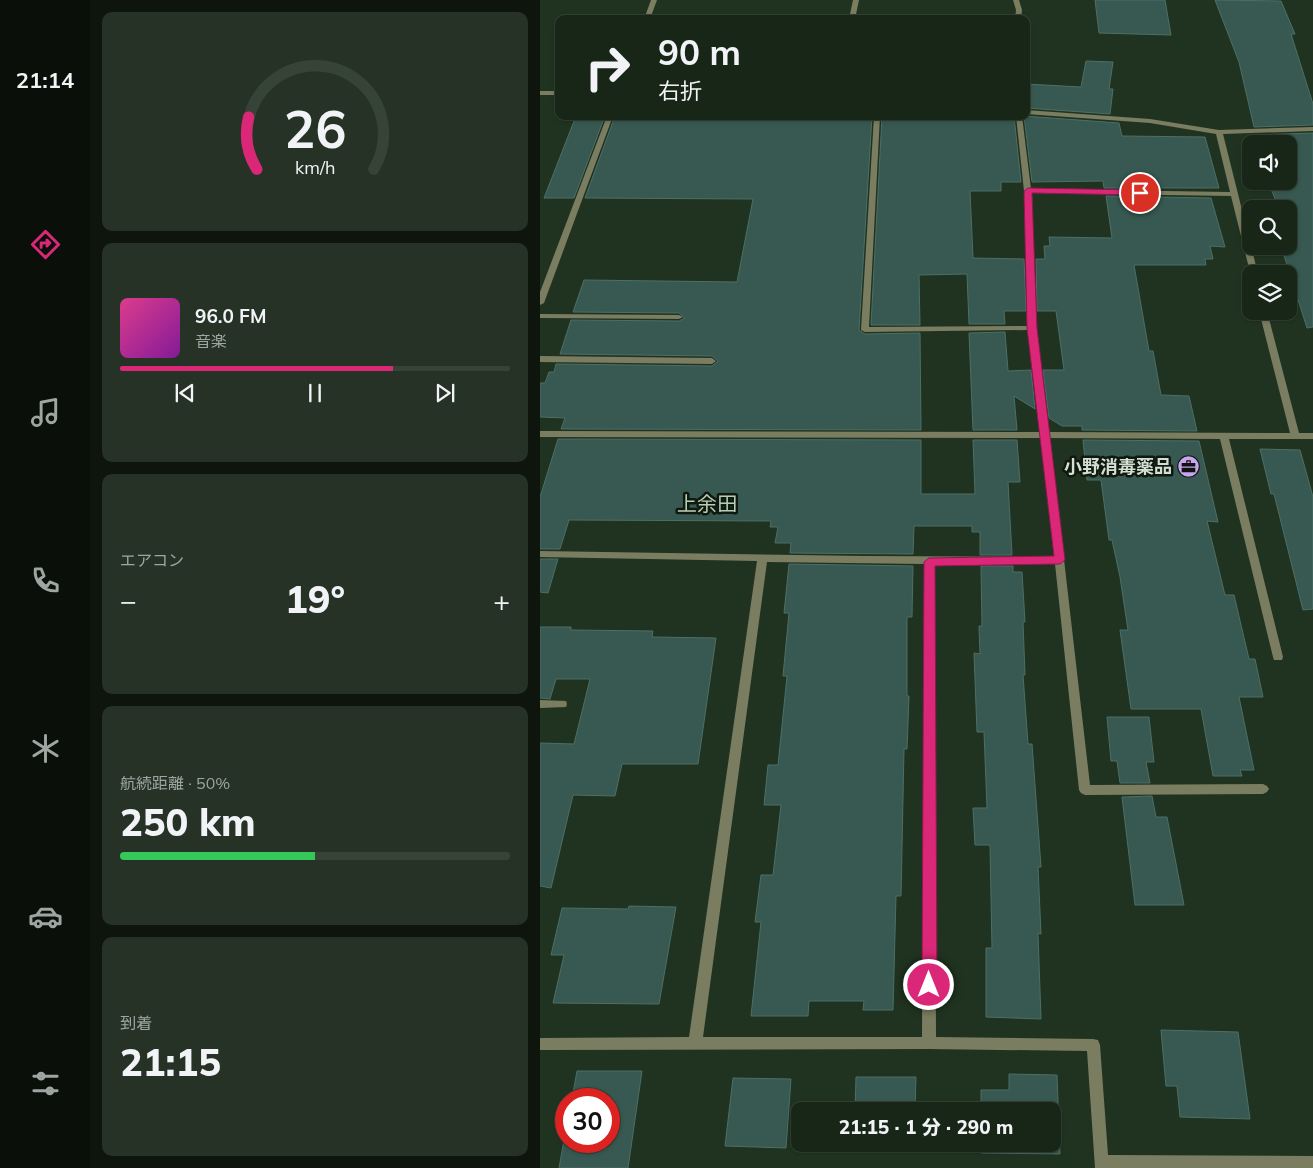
<!DOCTYPE html>
<html lang="ja">
<head>
<meta charset="utf-8">
<style>
	:root { --surface:#182618; --page:#253225; --text:#f1f3f6; --muted:#9fa5a2; --line:#364337; --accent:#db2777 }
	body { margin:0; font-family:Mulish,"Noto Sans JP",sans-serif; background:var(--page); color:var(--text); height:100vh; display:flex; flex-direction:column; font-size:19px; white-space:nowrap }
	* { box-sizing:border-box; margin:0 }
	p { font-size:16px; color:var(--muted) }
	.icon { flex:none; width:28px; height:28px; fill:none; stroke:currentColor; stroke-width:2; stroke-linecap:round; stroke-linejoin:round }
	.map { position:relative; flex:1; overflow:hidden }
	.sheet { display:flex; flex-direction:column; gap:12px; padding:12px; background:#0d150d; width:450px }
	.sheet>* { flex:none }
	.top-card { position:absolute; left:15px; top:15px; width:475px; height:105px; border-radius:10px; box-shadow:0 1px 4px #0004,0 0 0 1px var(--line); background:#182618; color:var(--text); overflow:hidden }
	.buttons { position:absolute; left:702px; top:135px; display:grid; gap:10px }
	.buttons a { display:grid; place-items:center; width:55px; height:55px; border-radius:10px; background:var(--surface); box-shadow:0 1px 4px #0004,0 0 0 1px var(--line); font-size:25px }
	.speed { position:absolute; left:15px; top:1088px; display:flex; gap:10px; font-size:25px; font-weight:700; text-align:center }
	.speed>* { display:grid; place-content:center; width:65px; height:65px; border-radius:50%; background:var(--surface); box-shadow:0 1px 4px #0004,0 0 0 1px var(--line); line-height:1 }
	.speed .limit { border:8px solid #d22; background:#fff; color:#111 }
	.pin { position:absolute; display:grid; place-items:center; width:42px; height:42px; color:#fff; margin:-21px; border:2px solid #fff; border-radius:50%; box-shadow:0 1px 5px #0007 }
	.me { position:absolute; width:55px; margin:-28px; rotate:0deg; stroke-linejoin:round; filter:drop-shadow(0 0 4px #0008) }
	.turn { display:flex; align-items:center; gap:18px; height:105px; padding:0 20px; font-size:22px }
	.turn .icon { width:65px; height:65px; stroke-width:2.5 }
	.turn b { display:block; font-size:35px; line-height:42px }
	.big { font-size:38px; font-weight:800; line-height:1.1 }
	.sheet .card { flex:1; display:flex; flex-direction:column; justify-content:center; gap:8px; min-width:0; padding:0 18px; border-radius:10px; background:var(--page) }
	.sheet .dial { align-items:center; gap:0 }
	.dial svg { height:130px; overflow:visible; fill:none; stroke:var(--line); stroke-width:7; stroke-linecap:round; text-anchor:middle }
	.dial text { fill:var(--text); stroke:none }
	.song { display:flex; align-items:center; gap:15px }
	.cover { width:60px; height:60px; border-radius:8px; background:linear-gradient(135deg,hsl(330 70% 55%),hsl(290 70% 35%)) }
	.played { height:5px; border-radius:2px; background:linear-gradient(90deg,var(--accent) 70%,var(--line) 70%) }
	.keys { display:flex; justify-content:space-around; direction:ltr }
	.heat { display:flex; justify-content:space-between; align-items:center; font-size:28px; direction:ltr }
	.charge { height:8px; border-radius:4px; background:linear-gradient(90deg,#34c759 50%,var(--line) 0) }
	.trip { position:absolute; left:251px; top:1102px; width:270px; height:50px; border-radius:10px; background:var(--surface); box-shadow:0 1px 4px #0004,0 0 0 1px var(--line); font-weight:800; line-height:50px; text-align:center }
	main { display:flex; flex:1; min-height:0 }
	.tabs { display:flex; flex-direction:column; width:90px; justify-content:space-around; align-items:center; background:#0a0f0a; color:var(--muted) }
	.tabs .icon { width:35px; height:35px }
	.tabs .active { color:var(--accent) }
	.tabs b { font-size:22px; color:var(--text) }
	.map>svg:first-child { display:block }
</style>
</head>
<body>
<main>
<nav class="tabs">
<b>21:14</b>
<svg class="icon active" aria-label="directions" viewBox="0 0 24 24"><path d="M12 3l9 9-9 9-9-9zM9 14v-3h6M13 9l2 2-2 2"/></svg>
<svg class="icon" aria-label="music" viewBox="0 0 24 24"><path d="M9 18V5l10-2v13"/><circle cx="6" cy="18" r="3"/><circle cx="16" cy="16" r="3"/></svg>
<svg class="icon" aria-label="phone" viewBox="0 0 24 24"><path d="M5 4h4l2 5-3 2q2 4 5 5l2-3 5 2v4C11 20 4 13 5 4z"/></svg>
<svg class="icon" aria-label="climate" viewBox="0 0 24 24"><path d="M12 3v18M4 7l16 10M4 17L20 7"/></svg>
<svg class="icon" aria-label="car" viewBox="0 0 24 24"><path d="M5 17H2v-5l4-1 3-4h7l3 4 3 1v5h-3M9 17h6M6 11h13"/><circle cx="7" cy="17" r="2"/><circle cx="17" cy="17" r="2"/></svg>
<svg class="icon" aria-label="filters" viewBox="0 0 24 24"><path d="M4 7h16M4 17h16"/><circle cx="9" cy="7" r="2"/><circle cx="15" cy="17" r="2"/></svg>
</nav>
<section class="sheet">
<div class="card dial"><svg viewBox="0 0 100 80">
<path d="M14 69A42 42 0 1 1 86 69"/>
<path d="M14 69A42 42 0 0 1 9 37" stroke="#db2777"/>
<text x="50" y="56" font-size="32" font-weight="700">26</text>
<text x="50" y="72" font-size="11">km/h</text>
</svg></div>
<div class="card">
<div class="song"><i class="cover"></i><div><b>96.0 FM</b><p>音楽</p></div></div>
<div class="played"></div>
<div class="keys"><svg class="icon" aria-label="previous" viewBox="0 0 24 24"><path d="M18 5L8 12l10 7zM5 5v14"/></svg><svg class="icon" aria-label="pause" viewBox="0 0 24 24"><path d="M8 5v14M16 5v14"/></svg><svg class="icon" aria-label="next" viewBox="0 0 24 24"><path d="M6 5l10 7-10 7zM19 5v14"/></svg></div>
</div>
<div class="card"><p>エアコン</p>
<div class="heat"><a>−</a><b class="big">19°</b><a>+</a></div>
</div>
<div class="card"><p>航続距離 · 50%</p><b class="big">250 km</b><div class="charge"></div></div>
<div class="card"><p>到着</p><b class="big">21:15</b></div>
</section>
<div class="map">
<svg width="773" height="1168" viewBox="0 0 773 1168">
	<rect width="100%" height="100%" fill="#203320"/>
	<path fill="#375951" stroke="#4d6f66" d="M 555,0 L 625,0 L 631,35 L 559,33 Z
		M 675,0 L 741,1 L 755,34 L 751,34 L 773,104 L 773,125 L 714,127 L 699,62 Z
		M 546,61 L 573,62 L 569,89 L 573,89 L 570,114 L 486,108 L 486,84 L 541,87 Z
		M 36,116 L 65,116 L 34,198 L 4,198 Z
		M 75,116 L 332,116 L 319,330 L 325,334 L 380,333 L 381,430 L 21,429 L 25,418 L 0,417 L 0,383 L 5,383 L 9,372 L 14,372 L 16,364 L 172,366 L 178,361 L 172,356 L 20,354 L 31,320 L 139,321 L 145,318 L 139,313 L 33,312 L 44,280 L 197,282 L 213,199 L 45,198 Z
		M 342,116 L 474,116 L 481,182 L 461,182 L 461,191 L 430,191 L 433,258 L 484,259 L 486,311 L 464,311 L 465,324 L 429,324 L 427,274 L 379,275 L 380,325 L 331,325 Z
		M 484,116 L 579,123 L 582,136 L 665,137 L 679,188 L 564,188 L 563,181 L 492,182 Z
		M 773,133 L 773,327 L 767,328 L 741,246 L 755,246 L 749,231 L 749,209 L 739,209 L 728,181 L 749,181 L 749,144 L 712,144 L 709,137 L 716,137 L 716,135 Z
		M 566,196 L 671,198 L 685,247 L 670,246 L 673,259 L 665,259 L 666,265 L 594,265 L 609,351 L 613,351 L 621,395 L 649,396 L 657,431 L 542,430 L 542,426 L 522,426 L 509,418 L 503,370 L 524,370 L 516,311 L 497,311 L 496,259 L 505,259 L 504,246 L 510,246 L 509,237 L 572,238 Z
		M 465,332 L 468,371 L 491,370 L 495,409 L 474,396 L 477,430 L 433,430 L 429,333 Z
		M 18,439 L 381,440 L 381,494 L 435,494 L 433,440 L 477,440 L 480,482 L 468,482 L 472,555 L 440,555 L 440,532 L 432,532 L 432,526 L 374,526 L 373,554 L 250,553 L 251,543 L 235,543 L 238,527 L 230,527 L 231,521 L 29,520 L 20,549 L 0,549 L 0,497 Z
		M 543,440 L 659,441 L 678,522 L 667,521 L 685,595 L 694,595 L 709,659 L 715,659 L 723,697 L 699,697 L 714,770 L 700,770 L 702,776 L 673,776 L 661,709 L 591,709 L 580,630 L 588,630 L 580,577 L 572,540 L 569,540 L 561,480 L 547,480 Z
		M 720,449 L 760,450 L 773,497 L 773,609 L 763,610 L 734,494 L 731,494 Z
		M 0,559 L 18,559 L 8,593 L 0,592 Z
		M 249,564 L 373,566 L 372,617 L 367,617 L 367,696 L 369,696 L 367,749 L 364,749 L 361,896 L 356,896 L 353,1010 L 323,1010 L 324,1001 L 269,1001 L 268,1016 L 211,1016 L 221,922 L 215,922 L 221,875 L 233,875 L 241,805 L 224,805 L 228,765 L 238,765 L 247,676 L 243,676 L 249,613 L 244,613 Z
		M 441,566 L 473,566 L 473,572 L 482,572 L 485,622 L 483,622 L 485,675 L 483,675 L 488,744 L 492,744 L 501,867 L 498,867 L 501,934 L 498,933 L 501,1019 L 446,1017 L 446,948 L 452,948 L 450,845 L 435,845 L 433,808 L 447,808 L 444,732 L 437,732 L 434,653 L 440,654 L 439,626 L 442,626 Z
		M 0,627 L 31,627 L 31,630 L 113,631 L 112,637 L 176,638 L 158,764 L 82,764 L 75,796 L 33,795 L 11,888 L 0,886 L 0,743 L 34,744 L 50,679 L 16,679 L 10,699 L 0,698 Z
		M 567,717 L 609,717 L 614,762 L 606,762 L 610,783 L 580,783 L 577,761 L 571,761 Z
		M 612,796 L 616,817 L 627,817 L 644,905 L 595,905 L 582,797 Z
		M 89,906 L 136,907 L 119,1004 L 13,1003 L 24,955 L 11,955 L 22,908 L 88,909 Z
		M 621,1030 L 698,1032 L 710,1119 L 640,1117 L 637,1086 L 626,1086 Z
		M 37,1071 L 102,1071 L 88,1168 L 19,1168 L 26,1129 L 26,1141 L 69,1141 L 69,1099 L 32,1099 Z
		M 469,1074 L 517,1075 L 520,1154 L 441,1153 L 441,1144 L 512,1144 L 512,1111 L 441,1111 L 441,1090 L 469,1090 Z
		M 316,1077 L 376,1077 L 375,1111 L 315,1111 Z
		M 193,1078 L 251,1079 L 246,1148 L 185,1146 Z
		M 313,1144 L 375,1144 L 375,1152 L 313,1152 Z"/>
	<g fill="none" stroke-linecap="round" stroke-linejoin="round">
		<path fill="#7b7d61" fill-rule="evenodd" d="M 111,0 L 117,0 L 110,19 L 104,19 Z
			M 313,0 L 319,0 L 315,19 L 309,19 Z
			M 473,0 L 479,0 L 482,10 L 481,19 L 475,19 L 476,10 Z
			M 0,91 L 19,91 L 19,95 L 0,95 Z
			M 486,110 L 610,119 L 679,130 L 773,127 L 773,131 L 683,134 L 718,274 L 711,274 L 711,276 L 691,196 L 492,193 L 496,328 L 509,432 L 750,433 L 719,311 L 727,311 L 759,433 L 773,433 L 773,439 L 689,439 L 743,657 L 742,660 L 734,660 L 733,657 L 680,439 L 510,438 L 550,785 L 723,784 L 727,786 L 729,789 L 727,792 L 723,794 L 545,795 L 541,793 L 539,790 L 515,564 L 394,564 L 396,1037 L 553,1039 L 558,1040 L 560,1045 L 568,1155 L 773,1156 L 773,1168 L 555,1168 L 547,1051 L 389,1049 L 0,1050 L 0,1038 L 149,1037 L 217,561 L 0,557 L 0,551 L 325,556 L 515,557 L 501,438 L 0,437 L 0,431 L 500,432 L 488,330 L 325,332 L 321,330 L 334,116 L 340,116 L 329,327 L 488,326 L 484,191 L 476,116 L 482,116 L 491,189 L 690,192 L 676,134 L 610,123 L 486,114 ZM 227,562 L 384,564 L 382,1037 L 163,1037 Z
			M 67,116 L 73,116 L 4,303 L 0,305 L 0,292 Z
			M 0,314 L 139,315 L 143,317 L 139,319 L 0,318 Z
			M 0,356 L 172,358 L 176,361 L 172,364 L 0,362 Z
			M 0,700 L 26,701 L 27,704 L 26,707 L 0,708 Z"/>
	</g>
	<path fill="#db2777" stroke="#8e194d" d="M 488,188 L 600,190 L 604,193 L 600,195 L 492,193 L 497,328 L 525,560 L 520,564 L 395,566 L 397,985 L 395,990 L 389,992 L 384,990 L 382,985 L 384,562 L 389,558 L 514,556 L 487,328 L 484,191 Z"/>
	<defs>
		<symbol id="office-disc" viewBox="-11 -11 22 22"><circle r="9.5" fill="#c8a5ee" stroke="#101910"/><path d="M-6-3h4V-5.5h4V-3h4V5H-6ZM-1-4.5V-3h2v-1.5ZM-6 0V1H6V0Z" fill="#111"/></symbol>
	</defs>
	<g fill-rule="evenodd">
		<use href="#office-disc" x="636" y="454" width="25" height="25"/>
	</g>
	<g text-anchor="middle" dominant-baseline="central" stroke-width="5" stroke-linejoin="round" paint-order="stroke">
		<g font-size="18" font-weight="bold" fill="#d4dfd3" stroke="#101910" text-anchor="end">
			<text x="632" y="466">小野消毒薬品</text>
		</g>
		<g font-size="20" fill="#b6ceb6" stroke="#101910">
			<text x="167" y="503">上余田</text>
		</g>
	</g>
</svg>
<div class="buttons">
<a><svg class="icon" aria-label="sound" viewBox="0 0 24 24"><path d="M4 9h4l5-4v14l-5-4H4zM17 9q2 3 0 6"/></svg></a>
<a><svg class="icon" aria-label="search" viewBox="0 0 24 24"><circle cx="10" cy="10" r="6"/><path d="M15 15l6 6"/></svg></a>
<a><svg class="icon" aria-label="layers" viewBox="0 0 24 24"><path d="M12 4l9 5-9 5-9-5zM3 14l9 5 9-5"/></svg></a>
</div>
<div class="speed"><div class="limit">30</div></div>
<div class="pin" style="left:600px;top:193px;background:#d93025"><svg class="icon" aria-label="arrive" viewBox="0 0 24 24"><path d="M6 21V4h12l-3 4 3 4H6"/></svg></div>
<svg class="me" style="left:389px;top:985px" viewBox="-20 -20 40 40"><circle r="17" fill="#db2777" stroke="#fff" stroke-width="3"/><path d="M0-11L8 9 0 5-8 9z" fill="#fff"/></svg>
<div class="trip">21:15 · 1 分 · 290 m</div>
<div class="top-card">
<div class="turn"><svg class="icon" aria-label="right" viewBox="0 0 24 24"><path d="M7 20v-9h11M14 6l5 5-5 5"/></svg><div><b>90 m</b>右折</div></div>
</div>
</div>
</main>
</body>
</html>
